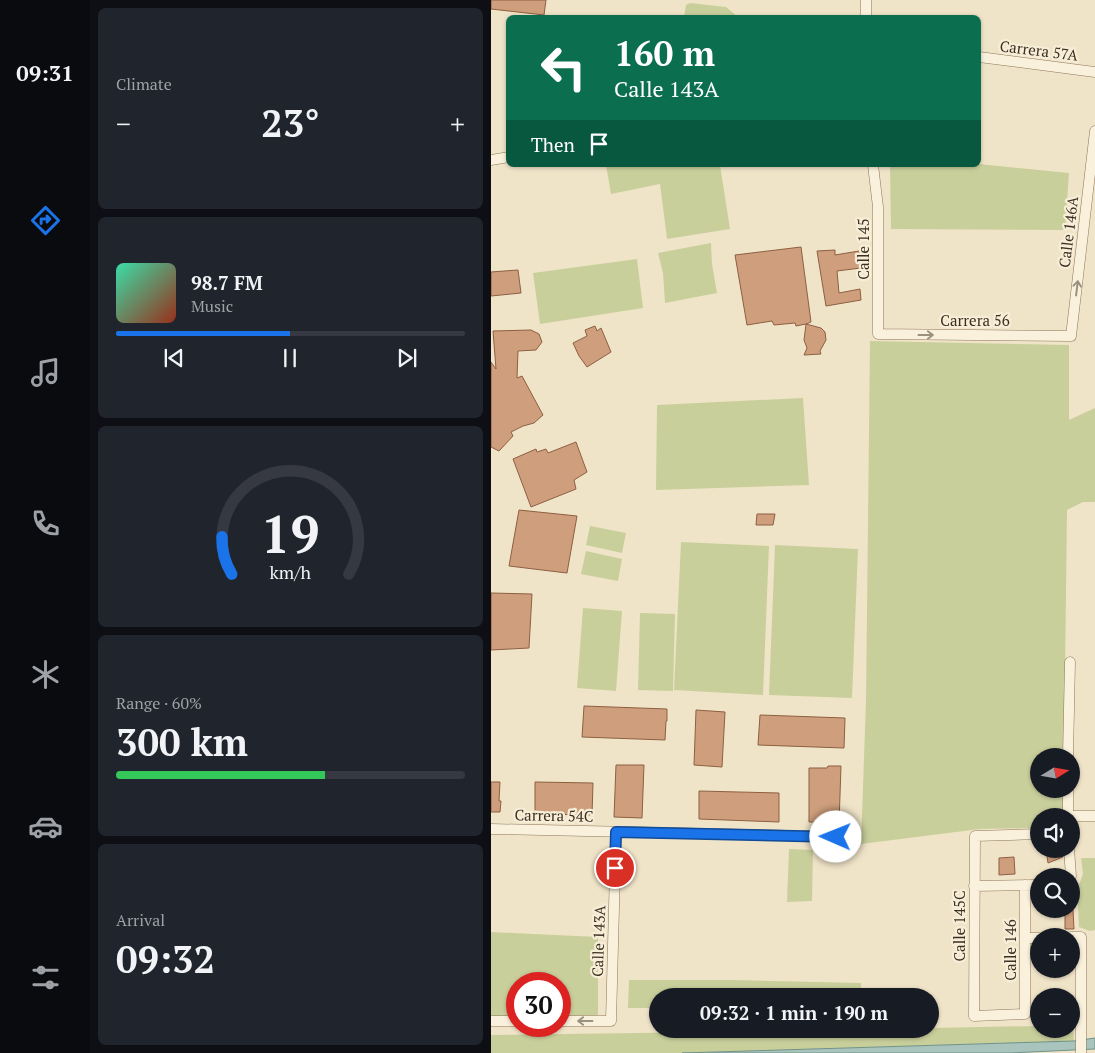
<!DOCTYPE html>
<html lang="en">
<head>
<meta charset="utf-8">
<style>
	:root { --surface:#171b24; --page:#20242c; --text:#f1f3f6; --muted:#9ea1a6; --line:#363941; --accent:#1a73e8 }
	body { margin:0; font-family:"PT Serif",serif; background:var(--page); color:var(--text); height:100vh; display:flex; flex-direction:column; font-size:19px; white-space:nowrap }
	* { box-sizing:border-box; margin:0 }
	p { font-size:16px; color:var(--muted) }
	.icon { flex:none; width:28px; height:28px; fill:none; stroke:currentColor; stroke-width:2; stroke-linecap:round; stroke-linejoin:round }
	.map { position:relative; flex:1; overflow:hidden }
	.side { display:flex; flex-direction:column; gap:8px; padding:8px; background:#0d0f14; width:401px }
	.side>* { flex:none }
	.hud { position:absolute; left:15px; top:15px; width:475px; height:152px; border-radius:8px; box-shadow:0 1px 4px #0004; background:#0b6e4f; color:#fff; overflow:hidden }
	.needle { width:32px; rotate:79deg }
	.buttons { position:absolute; left:539px; top:748px; display:grid; gap:10px }
	.buttons a { display:grid; place-items:center; width:50px; height:50px; border-radius:50%; background:var(--surface); box-shadow:0 1px 4px #0004; font-size:25px }
	.speed { position:absolute; left:15px; top:972px; display:flex; gap:10px; font-size:25px; font-weight:700; text-align:center }
	.speed>* { display:grid; place-content:center; width:65px; height:65px; border-radius:50%; background:var(--surface); box-shadow:0 1px 4px #0004; line-height:1 }
	.speed .limit { border:8px solid #d22; background:#fff; color:#111 }
	.pin { position:absolute; display:grid; place-items:center; width:42px; height:42px; color:#fff; margin:-21px; border:2px solid #fff; border-radius:50%; box-shadow:0 1px 5px #0007 }
	.me { position:absolute; width:55px; margin:-28px; rotate:271deg; stroke-linejoin:round; filter:drop-shadow(0 0 4px #0008) }
	.turn { display:flex; align-items:center; gap:18px; height:105px; padding:0 25px; font-size:22px }
	.turn .icon { width:65px; height:65px; stroke-width:2.5 }
	.turn b { display:block; font-size:35px; line-height:42px }
	.then { display:flex; align-items:center; height:48px; padding:0 25px; background:#0003; gap:10px; font-size:19px }
	.big { font-size:38px; font-weight:700; line-height:1.1 }
	.side .tile { flex:1; display:flex; flex-direction:column; justify-content:center; gap:8px; min-width:0; padding:0 18px; border-radius:8px; background:var(--page) }
	.side .dial { align-items:center; gap:0 }
	.dial svg { height:130px; overflow:visible; fill:none; stroke:var(--line); stroke-width:7; stroke-linecap:round; text-anchor:middle }
	.dial text { fill:var(--text); stroke:none }
	.song { display:flex; align-items:center; gap:15px }
	.cover { width:60px; height:60px; border-radius:8px; background:linear-gradient(135deg,hsl(160 70% 55%),hsl(10 70% 35%)) }
	.played { height:5px; border-radius:2px; background:linear-gradient(90deg,var(--accent) 50%,var(--line) 50%) }
	.keys { display:flex; justify-content:space-around; direction:ltr }
	.heat { display:flex; justify-content:space-between; align-items:center; font-size:28px; direction:ltr }
	.charge { height:8px; border-radius:4px; background:linear-gradient(90deg,#34c759 60%,var(--line) 0) }
	.trip { position:absolute; left:158px; top:988px; width:290px; height:50px; border-radius:25px; background:var(--surface); box-shadow:0 1px 4px #0004; font-weight:700; line-height:50px; text-align:center }
	main { display:flex; flex:1; min-height:0 }
	.tabs { display:flex; flex-direction:column; width:90px; justify-content:space-around; align-items:center; background:#090b0e; color:var(--muted) }
	.tabs .icon { width:35px; height:35px }
	.tabs .current { color:var(--accent) }
	.tabs b { font-size:22px; color:var(--text) }
	.map>svg:first-child { display:block }
</style>
</head>
<body>
<main>
<nav class="tabs">
<b>09:31</b>
<svg class="icon current" aria-label="directions" viewBox="0 0 24 24"><path d="M12 3l9 9-9 9-9-9zM9 14v-3h6M13 9l2 2-2 2"/></svg>
<svg class="icon" aria-label="music" viewBox="0 0 24 24"><path d="M9 18V5l10-2v13"/><circle cx="6" cy="18" r="3"/><circle cx="16" cy="16" r="3"/></svg>
<svg class="icon" aria-label="phone" viewBox="0 0 24 24"><path d="M5 4h4l2 5-3 2q2 4 5 5l2-3 5 2v4C11 20 4 13 5 4z"/></svg>
<svg class="icon" aria-label="climate" viewBox="0 0 24 24"><path d="M12 3v18M4 7l16 10M4 17L20 7"/></svg>
<svg class="icon" aria-label="car" viewBox="0 0 24 24"><path d="M5 17H2v-5l4-1 3-4h7l3 4 3 1v5h-3M9 17h6M6 11h13"/><circle cx="7" cy="17" r="2"/><circle cx="17" cy="17" r="2"/></svg>
<svg class="icon" aria-label="filters" viewBox="0 0 24 24"><path d="M4 7h16M4 17h16"/><circle cx="9" cy="7" r="2"/><circle cx="15" cy="17" r="2"/></svg>
</nav>
<section class="side">
<div class="tile"><p>Climate</p>
<div class="heat"><a>−</a><b class="big">23°</b><a>+</a></div>
</div>
<div class="tile">
<div class="song"><i class="cover"></i><div><b>98.7 FM</b><p>Music</p></div></div>
<div class="played"></div>
<div class="keys"><svg class="icon" aria-label="previous" viewBox="0 0 24 24"><path d="M18 5L8 12l10 7zM5 5v14"/></svg><svg class="icon" aria-label="pause" viewBox="0 0 24 24"><path d="M8 5v14M16 5v14"/></svg><svg class="icon" aria-label="next" viewBox="0 0 24 24"><path d="M6 5l10 7-10 7zM19 5v14"/></svg></div>
</div>
<div class="tile dial"><svg viewBox="0 0 100 80">
<path d="M14 69A42 42 0 1 1 86 69"/>
<path d="M14 69A42 42 0 0 1 8 46" stroke="#1a73e8"/>
<text x="50" y="56" font-size="32" font-weight="700">19</text>
<text x="50" y="72" font-size="11">km/h</text>
</svg></div>
<div class="tile"><p>Range · 60%</p><b class="big">300 km</b><div class="charge"></div></div>
<div class="tile"><p>Arrival</p><b class="big">09:32</b></div>
</section>
<div class="map">
<svg width="604" height="1053" viewBox="0 0 604 1053">
	<rect width="100%" height="100%" fill="#f0e4c8"/>
	<path fill="#c9cf9b" d="M 199,3 L 235,7 L 247,17 L 193,17 L 195,5 Z
		M 488,164 L 578,173 L 574,230 L 400,229 L 399,165 L 488,165 Z
		M 115,165 L 229,165 L 239,229 L 176,239 L 169,184 L 120,194 Z
		M 220,243 L 221,264 L 226,293 L 174,303 L 172,273 L 167,253 Z
		M 146,259 L 152,308 L 49,324 L 42,273 Z
		M 379,341 L 578,345 L 578,420 L 604,408 L 604,502 L 592,502 L 576,510 L 573,756 L 548,756 L 548,789 L 572,789 L 572,816 L 548,816 L 547,828 L 489,829 L 370,844 L 375,701 Z
		M 312,398 L 318,485 L 165,490 L 166,405 Z
		M 99,526 L 135,533 L 131,553 L 95,545 Z
		M 190,542 L 278,546 L 272,695 L 183,690 Z
		M 284,545 L 367,549 L 361,698 L 278,695 Z
		M 95,551 L 131,559 L 127,581 L 90,574 Z
		M 92,608 L 131,611 L 125,691 L 86,688 Z
		M 149,613 L 184,614 L 182,691 L 147,690 Z
		M 298,849 L 322,850 L 321,901 L 296,902 Z
		M 590,858 L 604,858 L 604,930 L 599,931 L 588,927 L 586,890 L 592,874 Z
		M 0,932 L 107,937 L 107,1015 L 69,1016 L 69,984 L 26,984 L 26,1016 L 0,1016 Z
		M 138,980 L 240,980 L 370,983 L 370,996 L 166,996 L 166,1008 L 137,1008 Z
		M 547,1026 L 548,1029 L 580,1029 L 580,1026 L 582,1026 L 583,1041 L 191,1053 L 0,1053 L 0,1035 L 439,1029 L 439,1028 Z"/>
	<path fill="#a9c4bc" stroke="#6f938a" d="M 604,1038 L 604,1049 L 518,1053 L 191,1053 L 583,1041 Z"/>
	<path fill="#cf9f7d" stroke="#8d5f41" d="M 0,0 L 55,0 L 53,15 L 0,9 Z
		M 310,247 L 320,322 L 315,324 L 330,328 L 334,332 L 335,340 L 329,351 L 330,354 L 313,355 L 316,348 L 313,340 L 315,324 L 305,326 L 304,323 L 283,325 L 281,321 L 256,325 L 244,255 Z
		M 344,250 L 344,255 L 368,251 L 370,268 L 346,271 L 348,293 L 369,289 L 370,300 L 335,306 L 326,251 Z
		M 27,270 L 30,293 L 0,296 L 0,272 Z
		M 104,326 L 106,331 L 110,328 L 120,352 L 96,367 L 88,356 L 82,343 L 96,336 L 94,330 Z
		M 40,330 L 48,334 L 51,342 L 45,350 L 27,351 L 26,378 L 31,376 L 52,415 L 43,423 L 32,426 L 20,432 L 22,436 L 8,451 L 0,447 L 0,362 L 5,369 L 2,331 Z
		M 85,442 L 96,472 L 83,480 L 85,489 L 40,507 L 22,459 L 45,449 L 46,452 L 55,449 L 57,453 Z
		M 28,510 L 86,516 L 76,573 L 18,566 Z
		M 266,514 L 284,514 L 282,525 L 265,525 Z
		M 0,593 L 41,594 L 38,648 L 0,650 Z
		M 93,706 L 176,709 L 176,721 L 175,721 L 174,740 L 91,737 Z
		M 205,710 L 234,712 L 231,767 L 203,765 Z
		M 269,715 L 354,718 L 353,748 L 267,745 Z
		M 125,765 L 153,765 L 151,818 L 123,817 Z
		M 337,766 L 350,766 L 348,824 L 335,823 L 335,822 L 318,822 L 318,768 L 336,768 Z
		M 0,782 L 9,782 L 8,801 L 10,801 L 9,812 L 0,812 Z
		M 44,782 L 102,783 L 101,815 L 44,814 Z
		M 208,791 L 288,793 L 288,822 L 208,819 Z
		M 555,849 L 570,849 L 572,857 L 557,863 Z
		M 523,857 L 524,874 L 508,875 L 508,858 Z
		M 582,910 L 583,929 L 574,929 L 574,911 Z"/>
	<g fill="none" stroke-linecap="round" stroke-linejoin="round">
		<defs>
			<path id="minor" d="M 375,18 L 375,0
				M 488,57 L 604,72
				M 0,160 L 18,157
				M 382,165 L 387,207 L 387,334 L 580,336 L 604,131
				M 577,756 L 579,662
				M 577,816 L 577,789
				M 580,816 L 604,816
				M 0,829 L 365,837
				M 578,849 L 580,876
				M 534,885 L 534,1014 L 483,1016 L 484,836 L 548,834
				M 483,886 L 548,885
				M 580,937 L 590,937 L 590,1053
				M 534,938 L 548,938
				M 0,1021 L 26,1021
				M 69,1021 L 120,1021 L 125,832"/>
		</defs>
		<use href="#minor" stroke="#8d765c" stroke-width="11"/>
		<use href="#minor" stroke="#faf1dc" stroke-width="10"/>
	</g>
	<defs><path id="oneway-shaft" d="M-6 0H5M1.5-3L5.5 0L1.5 3" fill="none" stroke-width="1.6" stroke-linecap="round" stroke-linejoin="round" transform="scale(1.25)"/></defs>
	<g stroke="#9c907e">
		<use href="#oneway-shaft" transform="translate(586 288) rotate(-83)"/>
		<use href="#oneway-shaft" transform="translate(435 335)"/>
		<use href="#oneway-shaft" transform="translate(94 1021) rotate(180)"/>
	</g>
	<g fill="none" stroke-linecap="round" stroke-linejoin="round">
		<defs>
			<path id="route" d="M 124,868 L 125,832 L 345,837"/>
		</defs>
		<use href="#route" stroke="#114b97" stroke-width="12"/>
		<use href="#route" stroke="#1a73e8" stroke-width="9"/>
	</g>
	<g text-anchor="middle" dominant-baseline="central" stroke-width="4.5" stroke-linejoin="round" paint-order="stroke">
		<g font-size="15" fill="#3d2e20" stroke="#f7eed8">
			<text transform="translate(548 50) rotate(7)">Carrera 57A</text>
			<text transform="translate(577 232) rotate(-83)">Calle 146A</text>
			<text transform="translate(372 249) rotate(-90)">Calle 145</text>
			<text x="484" y="320">Carrera 56</text>
			<text transform="translate(63 815) rotate(1)">Carrera 54C</text>
			<text transform="translate(468 926) rotate(-90)">Calle 145C</text>
			<text transform="translate(107 941) rotate(-88)">Calle 143A</text>
			<text transform="translate(519 950) rotate(-90)">Calle 146</text>
		</g>
	</g>
</svg>
<div class="buttons">
<a><svg class="needle" viewBox="-14 -14 28 28"><path d="M0-13l5 13h-10z" fill="#e53935"/><path d="M0 13l5-13h-10z" fill="#9ea1a6"/></svg></a>
<a><svg class="icon" aria-label="sound" viewBox="0 0 24 24"><path d="M4 9h4l5-4v14l-5-4H4zM17 9q2 3 0 6"/></svg></a>
<a><svg class="icon" aria-label="search" viewBox="0 0 24 24"><circle cx="10" cy="10" r="6"/><path d="M15 15l6 6"/></svg></a>
<a>+</a>
<a>−</a>
</div>
<div class="speed"><div class="limit">30</div></div>
<div class="pin" style="left:124px;top:868px;background:#d93025"><svg class="icon" aria-label="arrive" viewBox="0 0 24 24"><path d="M6 21V4h12l-3 4 3 4H6"/></svg></div>
<svg class="me" style="left:345px;top:837px" viewBox="-20 -20 40 40"><circle r="19" fill="#fff"/><path d="M0-13L10 11 0 6-10 11z" fill="#1a73e8"/></svg>
<div class="trip">09:32 · 1 min · 190 m</div>
<div class="hud">
<div class="turn"><svg class="icon" aria-label="left" viewBox="0 0 24 24"><path d="M17 20v-9H6M10 6l-5 5 5 5"/></svg><div><b>160 m</b>Calle 143A</div></div>
<div class="then">Then<svg class="icon" aria-label="arrive" viewBox="0 0 24 24"><path d="M6 21V4h12l-3 4 3 4H6"/></svg></div>
</div>
</div>
</main>
</body>
</html>
